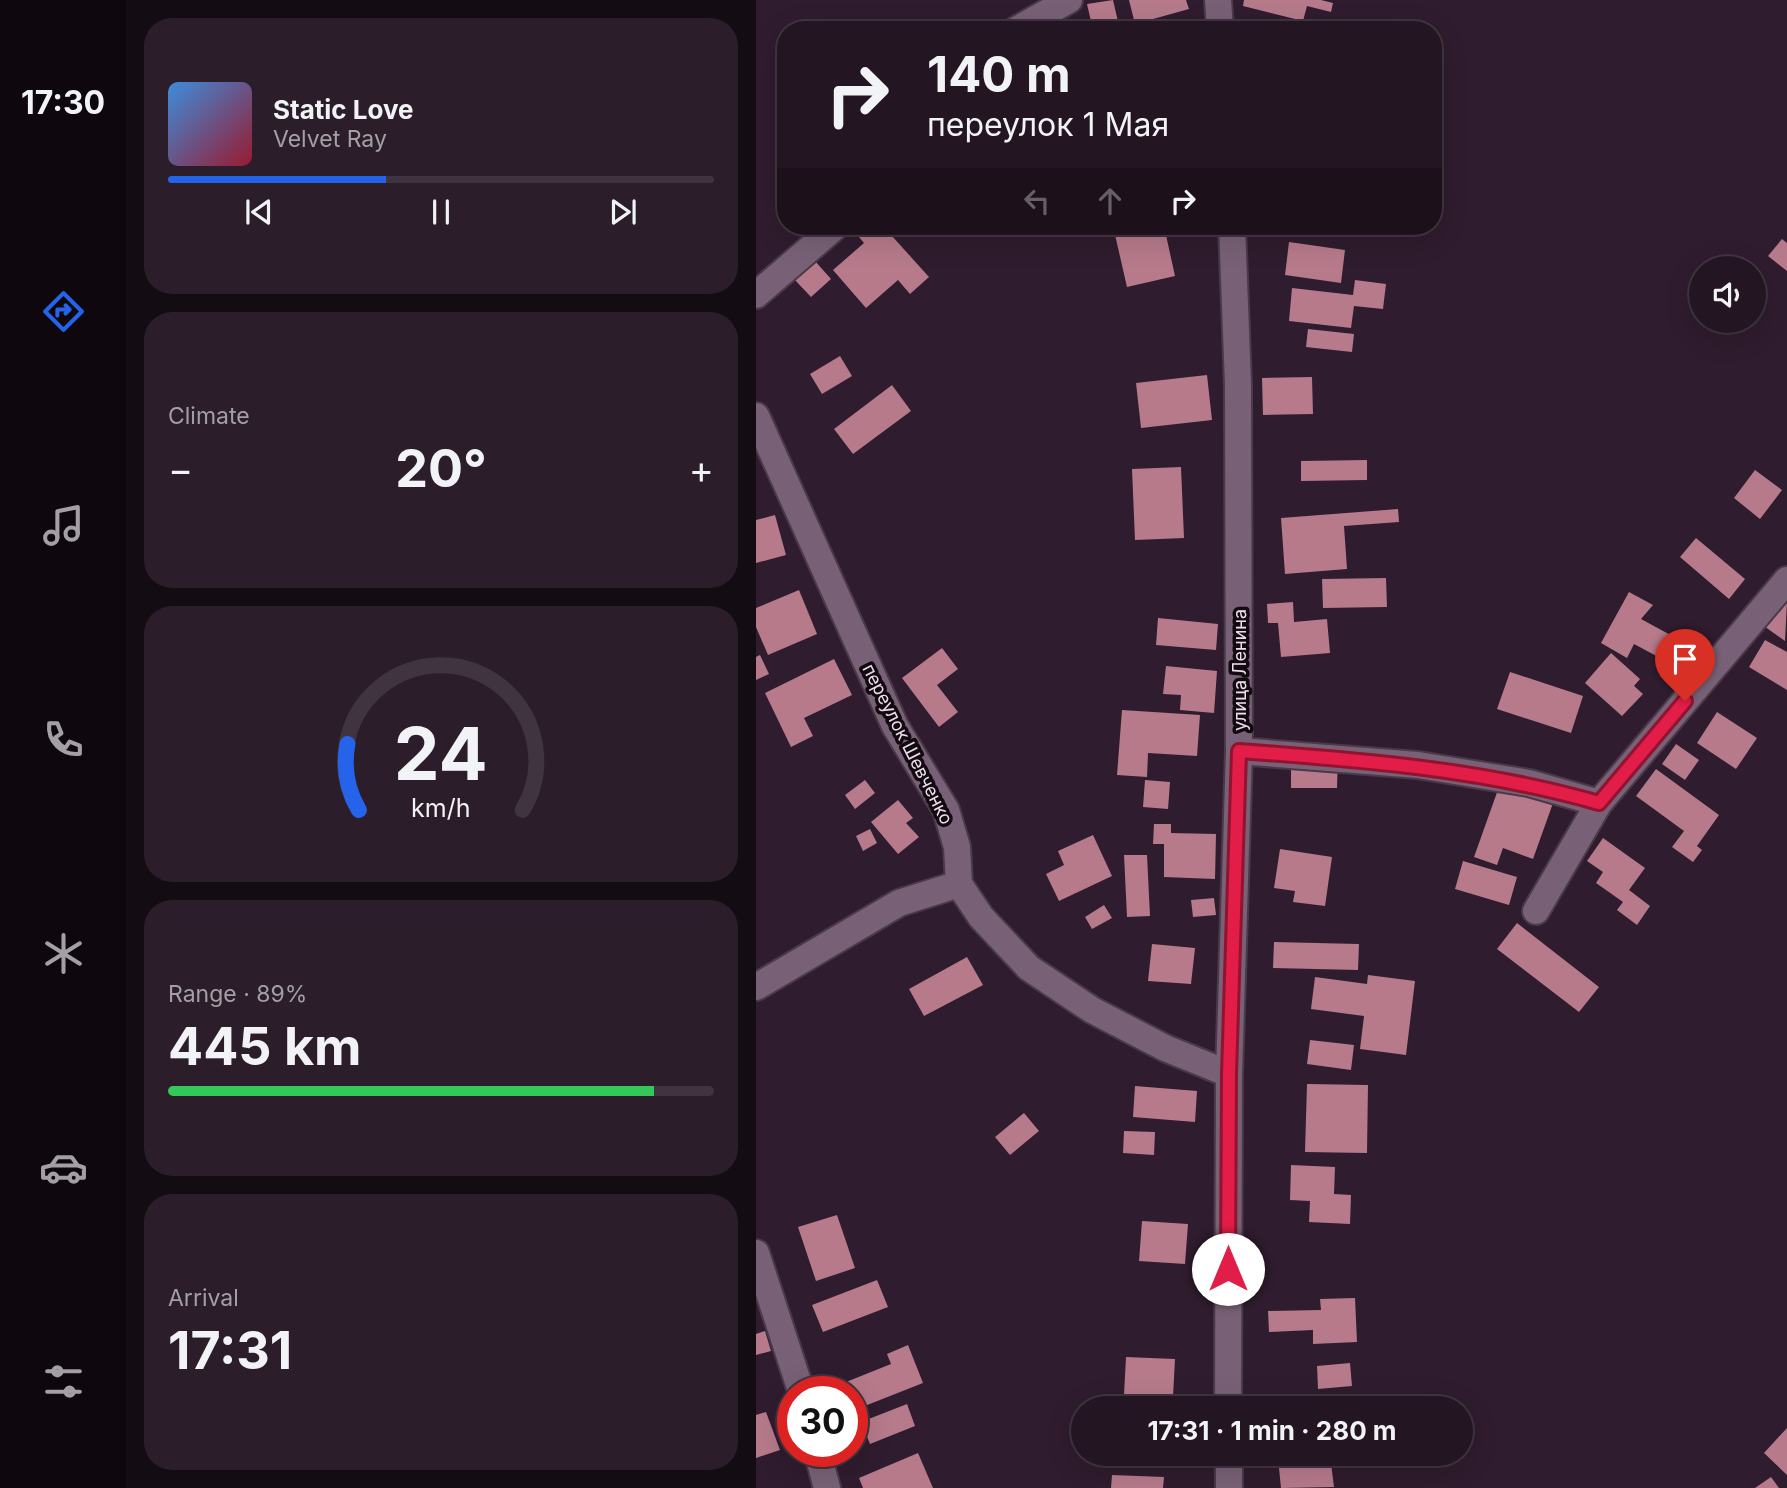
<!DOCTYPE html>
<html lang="en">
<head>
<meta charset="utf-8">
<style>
	:root { --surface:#231522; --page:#2b1e2a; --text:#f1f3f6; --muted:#a39fa5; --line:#403440; --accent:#2563eb }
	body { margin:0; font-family:Inter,sans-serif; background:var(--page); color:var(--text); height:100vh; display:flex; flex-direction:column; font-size:26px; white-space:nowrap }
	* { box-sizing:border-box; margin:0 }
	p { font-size:23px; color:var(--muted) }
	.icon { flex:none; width:38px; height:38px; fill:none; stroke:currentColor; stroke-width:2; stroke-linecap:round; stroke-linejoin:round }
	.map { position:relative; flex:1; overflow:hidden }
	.sheet { display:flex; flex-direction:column; gap:18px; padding:18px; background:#130c13; width:630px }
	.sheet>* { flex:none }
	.top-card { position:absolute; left:21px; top:21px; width:665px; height:214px; border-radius:28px; box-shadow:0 7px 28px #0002,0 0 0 2px var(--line); background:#231522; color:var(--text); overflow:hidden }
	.buttons { position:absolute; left:933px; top:256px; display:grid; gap:14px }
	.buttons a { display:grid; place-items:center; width:77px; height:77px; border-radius:50%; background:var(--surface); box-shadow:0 7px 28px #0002,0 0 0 2px var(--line); font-size:35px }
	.speed { position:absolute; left:21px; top:1376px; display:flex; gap:14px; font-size:35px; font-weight:700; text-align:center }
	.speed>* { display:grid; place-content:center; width:91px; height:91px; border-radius:50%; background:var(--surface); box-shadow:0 7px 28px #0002,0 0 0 2px var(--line); line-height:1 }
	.speed .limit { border:10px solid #d22; background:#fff; color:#111 }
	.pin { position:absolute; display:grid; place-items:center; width:60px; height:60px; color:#fff; margin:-72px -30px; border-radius:50% 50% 50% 0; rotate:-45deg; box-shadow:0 0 7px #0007 }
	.pin .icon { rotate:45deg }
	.me { position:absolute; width:77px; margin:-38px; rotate:0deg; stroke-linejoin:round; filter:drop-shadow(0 0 5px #0008) }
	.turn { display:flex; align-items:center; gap:24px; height:147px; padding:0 35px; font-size:32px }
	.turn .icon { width:91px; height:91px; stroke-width:2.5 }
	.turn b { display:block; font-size:49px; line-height:60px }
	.lanes { display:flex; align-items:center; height:66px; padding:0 35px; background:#0003; justify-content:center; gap:35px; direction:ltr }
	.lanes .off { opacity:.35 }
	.big { font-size:52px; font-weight:700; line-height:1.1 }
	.sheet .card { flex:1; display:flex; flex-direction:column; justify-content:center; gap:10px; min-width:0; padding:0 24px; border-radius:28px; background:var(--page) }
	.sheet .dial { align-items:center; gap:0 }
	.dial svg { height:182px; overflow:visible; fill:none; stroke:var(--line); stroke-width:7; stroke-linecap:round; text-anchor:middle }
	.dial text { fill:var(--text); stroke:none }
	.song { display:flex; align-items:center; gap:21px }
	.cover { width:84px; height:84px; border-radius:10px; background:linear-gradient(135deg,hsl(210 70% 55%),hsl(350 70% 35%)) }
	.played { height:7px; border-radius:4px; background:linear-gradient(90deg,var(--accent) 40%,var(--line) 40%) }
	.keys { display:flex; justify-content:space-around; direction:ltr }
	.heat { display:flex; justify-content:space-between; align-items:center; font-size:38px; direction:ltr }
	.charge { height:10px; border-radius:5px; background:linear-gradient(90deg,#34c759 89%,var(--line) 0) }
	.trip { position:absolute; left:315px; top:1396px; width:402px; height:70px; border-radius:35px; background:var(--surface); box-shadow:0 7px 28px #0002,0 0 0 2px var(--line); font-weight:700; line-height:70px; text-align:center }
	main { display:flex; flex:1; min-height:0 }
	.dock { display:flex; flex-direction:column; width:126px; justify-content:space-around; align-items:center; background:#0e080e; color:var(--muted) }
	.dock .icon { width:49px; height:49px }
	.dock .active { color:var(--accent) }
	.dock b { font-size:32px; color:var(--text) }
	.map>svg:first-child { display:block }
</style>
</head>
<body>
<main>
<nav class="dock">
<b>17:30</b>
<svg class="icon active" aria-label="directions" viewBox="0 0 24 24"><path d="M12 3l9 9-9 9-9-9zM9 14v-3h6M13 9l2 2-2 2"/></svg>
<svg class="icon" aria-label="music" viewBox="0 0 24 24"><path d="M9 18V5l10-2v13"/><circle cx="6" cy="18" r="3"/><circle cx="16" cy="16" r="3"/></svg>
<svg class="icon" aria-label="phone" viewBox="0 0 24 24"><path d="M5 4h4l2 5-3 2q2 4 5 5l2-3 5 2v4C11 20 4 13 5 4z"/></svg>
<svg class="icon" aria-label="climate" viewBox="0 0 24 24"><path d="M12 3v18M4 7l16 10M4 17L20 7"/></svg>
<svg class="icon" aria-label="car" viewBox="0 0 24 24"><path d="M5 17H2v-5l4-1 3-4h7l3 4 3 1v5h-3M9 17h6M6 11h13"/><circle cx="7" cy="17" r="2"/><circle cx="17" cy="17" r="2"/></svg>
<svg class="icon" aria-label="filters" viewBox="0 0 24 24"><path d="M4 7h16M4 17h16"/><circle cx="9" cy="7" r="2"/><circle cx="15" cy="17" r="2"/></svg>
</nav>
<section class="sheet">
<div class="card">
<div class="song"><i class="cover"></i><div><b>Static Love</b><p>Velvet Ray</p></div></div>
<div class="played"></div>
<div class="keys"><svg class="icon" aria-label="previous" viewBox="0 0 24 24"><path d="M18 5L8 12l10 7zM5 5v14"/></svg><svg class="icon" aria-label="pause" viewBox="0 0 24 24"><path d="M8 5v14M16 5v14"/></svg><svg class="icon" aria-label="next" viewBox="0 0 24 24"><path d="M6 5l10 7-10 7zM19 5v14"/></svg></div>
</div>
<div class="card"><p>Climate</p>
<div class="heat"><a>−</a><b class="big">20°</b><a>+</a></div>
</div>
<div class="card dial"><svg viewBox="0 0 100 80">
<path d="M14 69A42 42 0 1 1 86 69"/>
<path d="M14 69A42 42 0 0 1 9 40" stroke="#2563eb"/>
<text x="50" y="56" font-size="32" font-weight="700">24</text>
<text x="50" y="72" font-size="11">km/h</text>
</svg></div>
<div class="card"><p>Range · 89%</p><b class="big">445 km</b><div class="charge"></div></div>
<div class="card"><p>Arrival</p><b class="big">17:31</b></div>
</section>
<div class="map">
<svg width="1031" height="1488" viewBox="0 0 1031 1488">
	<rect width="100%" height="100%" fill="#2f1c2e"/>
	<path fill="#b67a8b" d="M 357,0 L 364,30 L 337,30 L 331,4 Z
		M 373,0 L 430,0 L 433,9 L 379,24 Z
		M 488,0 L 565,0 L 577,3 L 575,12 L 551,6 L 547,21 L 487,6 Z
		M 560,23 L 580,23 L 580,30 L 561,30 Z
		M 30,125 L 30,149 L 19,132 Z
		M 104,226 L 127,226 L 173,277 L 154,294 L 142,280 L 110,308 L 77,270 L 108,243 L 98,231 Z
		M 357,226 L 384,226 L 385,229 L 408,226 L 419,276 L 371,287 Z
		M 1026,239 L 1031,243 L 1031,271 L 1012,256 Z
		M 533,242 L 589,250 L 585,283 L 529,275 Z
		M 59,261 L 75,279 L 55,297 L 38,279 Z
		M 599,280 L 630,284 L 627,309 L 598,306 L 595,328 L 533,321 L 536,288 L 597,295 Z
		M 552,329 L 598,334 L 596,352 L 550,347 Z
		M 84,356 L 96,376 L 66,394 L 54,374 Z
		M 451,375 L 456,420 L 385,428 L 380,383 Z
		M 556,377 L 557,414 L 507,415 L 506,378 Z
		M 136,385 L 155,411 L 97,454 L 78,429 Z
		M 611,460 L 611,480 L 545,481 L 545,461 Z
		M 425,467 L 428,538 L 379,540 L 376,469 Z
		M 999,470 L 1026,490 L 1004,519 L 978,498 Z
		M 642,509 L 643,522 L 588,526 L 591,569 L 529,574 L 525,518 Z
		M 19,515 L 30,555 L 0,563 L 0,520 Z
		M 940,538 L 989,579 L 973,599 L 924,557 Z
		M 630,578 L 631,607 L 567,608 L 566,579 Z
		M 43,590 L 61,634 L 12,655 L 0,627 L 0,608 Z
		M 873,592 L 897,605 L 885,619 L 933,645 L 921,667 L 878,644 L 871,658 L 845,643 Z
		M 1025,597 L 1031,601 L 1029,641 L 1005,624 Z
		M 537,602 L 538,622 L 571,619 L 574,653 L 525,657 L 522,623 L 512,623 L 511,604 Z
		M 402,618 L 462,624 L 460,650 L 400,645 Z
		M 1009,640 L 1031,652 L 1031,690 L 993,667 Z
		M 186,648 L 202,669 L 181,685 L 202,712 L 183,727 L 146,678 Z
		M 855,653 L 884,679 L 878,686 L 887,694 L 866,716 L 829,683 Z
		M 4,655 L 13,674 L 0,680 L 0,657 Z
		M 78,659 L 96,695 L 48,718 L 57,736 L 35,747 L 9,693 Z
		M 410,666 L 461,671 L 458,713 L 424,710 L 425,695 L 407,694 Z
		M 754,672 L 827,696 L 815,733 L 741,709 Z
		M 366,710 L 444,715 L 441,756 L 392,753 L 391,777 L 361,775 Z
		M 961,712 L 1001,738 L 980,769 L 941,743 Z
		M 920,744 L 943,760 L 929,780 L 906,764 Z
		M 535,754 L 582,754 L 581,788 L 535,788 Z
		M 900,769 L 963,815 L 941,846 L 946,850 L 937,862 L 916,847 L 928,831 L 880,796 Z
		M 109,780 L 119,793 L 99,809 L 89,795 Z
		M 389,780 L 414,782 L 412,809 L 387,807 Z
		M 744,784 L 797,803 L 777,859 L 747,848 L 741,865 L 718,857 Z
		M 142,800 L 157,818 L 150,823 L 163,837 L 142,854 L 115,822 Z
		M 398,824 L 415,824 L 415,833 L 460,834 L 459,879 L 408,877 L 408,844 L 397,844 Z
		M 114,829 L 121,843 L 107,851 L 100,836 Z
		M 337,835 L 356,876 L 303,901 L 290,874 L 308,865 L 302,851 Z
		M 847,838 L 889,868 L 873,890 L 894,906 L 881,925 L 861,910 L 867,902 L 840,883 L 847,872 L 831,861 Z
		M 524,849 L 576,857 L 569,906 L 537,902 L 539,891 L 518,888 Z
		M 368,855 L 391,855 L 394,916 L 371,917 Z
		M 707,861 L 761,877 L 753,905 L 699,889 Z
		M 458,898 L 460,915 L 437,917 L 435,900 Z
		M 348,905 L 356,918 L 336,929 L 329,917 Z
		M 761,923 L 843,987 L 823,1012 L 741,949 Z
		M 518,942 L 603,944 L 602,970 L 517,968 Z
		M 396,944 L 439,948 L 435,984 L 392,981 Z
		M 211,957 L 227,985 L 168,1016 L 153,989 Z
		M 612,975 L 659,981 L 650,1055 L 604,1049 L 608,1016 L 555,1009 L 559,977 L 611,984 Z
		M 554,1040 L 598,1045 L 595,1070 L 551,1064 Z
		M 551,1084 L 612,1085 L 611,1153 L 549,1152 Z
		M 379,1086 L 441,1091 L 439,1122 L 377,1117 Z
		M 268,1113 L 283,1131 L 254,1155 L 239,1137 Z
		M 368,1131 L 399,1132 L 398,1155 L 367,1153 Z
		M 535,1165 L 579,1167 L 578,1194 L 595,1195 L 594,1224 L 553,1222 L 554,1201 L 534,1200 Z
		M 81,1215 L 99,1268 L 60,1281 L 42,1227 Z
		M 386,1221 L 432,1224 L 429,1264 L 383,1261 Z
		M 121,1280 L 132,1307 L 67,1332 L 56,1305 Z
		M 599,1298 L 601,1342 L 557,1344 L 557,1330 L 513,1332 L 512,1311 L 565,1310 L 564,1299 Z
		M 9,1331 L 15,1351 L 0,1355 L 0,1334 Z
		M 152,1345 L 167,1383 L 96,1411 L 96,1391 L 88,1391 L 85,1384 L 135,1364 L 131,1354 Z
		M 370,1357 L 419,1359 L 417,1397 L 368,1395 Z
		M 594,1363 L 596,1386 L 562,1389 L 561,1366 Z
		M 531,1402 L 596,1404 L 596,1409 L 531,1409 Z
		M 151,1404 L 159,1426 L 114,1444 L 105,1422 Z
		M 10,1412 L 24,1450 L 0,1458 L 0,1415 Z
		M 1031,1428 L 1031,1475 L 1008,1453 Z
		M 162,1453 L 177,1488 L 107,1488 L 103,1478 Z
		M 575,1463 L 578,1487 L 525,1488 L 523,1468 Z
		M 356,1475 L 408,1477 L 407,1488 L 355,1488 Z
		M 1015,1477 L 1023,1488 L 999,1488 Z"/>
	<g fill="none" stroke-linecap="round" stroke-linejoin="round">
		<defs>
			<path id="street" d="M 462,0 L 464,30
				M 260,30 L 313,0
				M 0,295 L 80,226
				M 0,416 L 139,726 L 190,810 L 201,847 L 203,884 L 225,917 L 273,968 L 336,1010 L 409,1048 L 473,1074
				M 483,751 L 662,765 L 773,783 L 843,803 L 1031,580
				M 780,911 L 843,803
				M 0,987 L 143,903 L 203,884
				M 0,1253 L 45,1391
				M 472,1409 L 473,1074 L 483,751 L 482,384 L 476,226
				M 61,1451 L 71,1488
				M 473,1454 L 473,1488"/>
		</defs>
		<use href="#street" stroke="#4a3949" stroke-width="30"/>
		<use href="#street" stroke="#786176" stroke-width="26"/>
	</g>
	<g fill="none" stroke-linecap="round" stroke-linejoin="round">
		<defs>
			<path id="route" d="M 472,1269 L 473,1074 L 483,751 C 605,760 725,769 843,803 L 929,701"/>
		</defs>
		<use href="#route" stroke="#92132f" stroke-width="18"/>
		<use href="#route" stroke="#e11d48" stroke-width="12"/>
	</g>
	<g text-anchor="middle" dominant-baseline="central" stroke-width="7" stroke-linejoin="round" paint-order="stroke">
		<g font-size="18" fill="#ecdeea" stroke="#120911">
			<text transform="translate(483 670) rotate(-90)">улица Ленина</text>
			<text transform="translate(152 744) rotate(63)">переулок Шевченко</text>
		</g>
	</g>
</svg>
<div class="buttons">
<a><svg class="icon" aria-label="sound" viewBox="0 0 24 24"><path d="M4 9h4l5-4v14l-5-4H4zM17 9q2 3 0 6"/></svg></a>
</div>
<div class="speed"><div class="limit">30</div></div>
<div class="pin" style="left:929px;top:701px;background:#d93025"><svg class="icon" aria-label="arrive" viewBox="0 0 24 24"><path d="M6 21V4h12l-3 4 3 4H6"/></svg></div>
<svg class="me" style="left:472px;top:1269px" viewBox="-20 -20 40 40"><circle r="19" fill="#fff"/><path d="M0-13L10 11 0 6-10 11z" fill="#e11d48"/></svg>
<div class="trip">17:31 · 1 min · 280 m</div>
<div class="top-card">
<div class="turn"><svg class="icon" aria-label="right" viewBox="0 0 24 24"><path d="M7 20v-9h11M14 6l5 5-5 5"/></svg><div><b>140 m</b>переулок 1 Мая</div></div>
<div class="lanes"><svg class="icon off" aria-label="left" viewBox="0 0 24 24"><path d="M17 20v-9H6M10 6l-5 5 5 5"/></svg><svg class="icon off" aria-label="ahead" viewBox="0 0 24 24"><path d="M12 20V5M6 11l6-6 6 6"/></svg><svg class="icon" aria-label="right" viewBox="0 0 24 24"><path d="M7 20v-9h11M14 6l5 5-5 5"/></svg></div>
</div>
</div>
</main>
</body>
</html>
